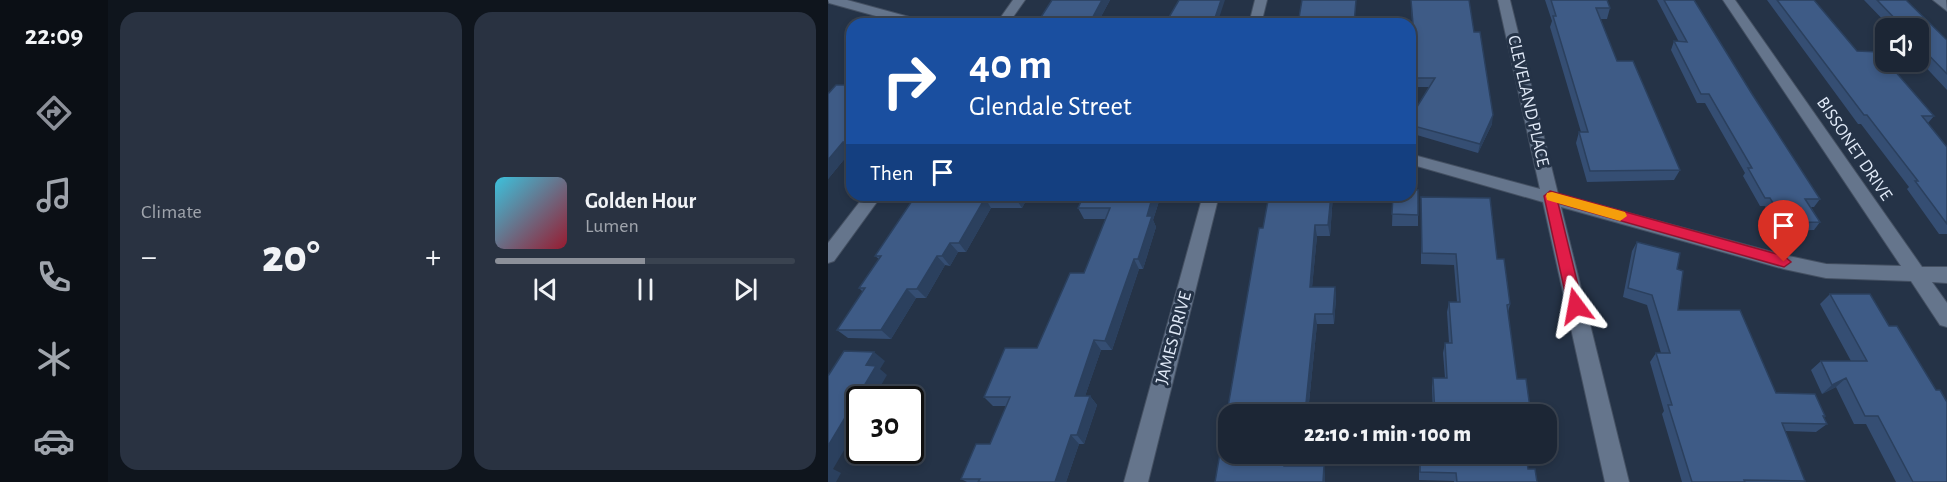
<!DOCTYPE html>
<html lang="en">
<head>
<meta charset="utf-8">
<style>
	:root { --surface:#1c2635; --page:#293241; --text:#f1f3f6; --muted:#a0a5ad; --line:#3a4350; --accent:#8c9099 }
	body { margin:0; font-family:"Alegreya Sans",sans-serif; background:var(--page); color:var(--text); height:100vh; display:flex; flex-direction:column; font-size:22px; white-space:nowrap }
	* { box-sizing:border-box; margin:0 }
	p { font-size:20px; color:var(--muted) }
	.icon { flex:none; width:33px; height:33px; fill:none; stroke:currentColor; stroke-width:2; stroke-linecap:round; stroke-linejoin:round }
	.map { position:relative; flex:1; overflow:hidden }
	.drawer { display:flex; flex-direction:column; gap:12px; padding:12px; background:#0f151d; width:720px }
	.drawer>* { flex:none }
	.guide { position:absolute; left:18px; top:18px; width:570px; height:183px; border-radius:18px; box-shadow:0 3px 9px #0003,0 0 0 2px var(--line); background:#1a4fa0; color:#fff; overflow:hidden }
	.controls { position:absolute; left:1047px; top:18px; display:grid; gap:12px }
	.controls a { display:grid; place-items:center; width:54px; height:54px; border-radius:12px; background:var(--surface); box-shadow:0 3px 9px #0003,0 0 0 2px var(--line); font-size:30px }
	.speed { position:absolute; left:18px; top:386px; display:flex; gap:12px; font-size:30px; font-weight:700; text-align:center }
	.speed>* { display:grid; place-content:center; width:78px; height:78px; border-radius:50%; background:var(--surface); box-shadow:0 3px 9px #0003,0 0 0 2px var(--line); line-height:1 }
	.speed .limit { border:3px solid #111; border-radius:9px; background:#fff; color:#111 }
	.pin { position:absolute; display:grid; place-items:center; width:51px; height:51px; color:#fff; margin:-62px -26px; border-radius:50% 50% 50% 0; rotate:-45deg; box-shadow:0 0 6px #0007 }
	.pin .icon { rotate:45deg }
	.me { position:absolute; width:66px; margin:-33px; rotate:347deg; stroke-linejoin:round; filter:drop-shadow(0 0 4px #0008) }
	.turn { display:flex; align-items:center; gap:21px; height:126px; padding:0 24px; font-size:27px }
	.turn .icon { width:78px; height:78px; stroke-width:2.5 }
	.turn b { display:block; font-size:42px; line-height:51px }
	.then { display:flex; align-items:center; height:57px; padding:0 24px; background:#0003; gap:12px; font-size:22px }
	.big { font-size:45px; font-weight:800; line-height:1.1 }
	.drawer .tile { flex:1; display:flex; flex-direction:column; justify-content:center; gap:9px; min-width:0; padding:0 21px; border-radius:18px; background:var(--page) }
	.song { display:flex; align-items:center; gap:18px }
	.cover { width:72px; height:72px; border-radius:9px; background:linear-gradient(135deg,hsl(190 70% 55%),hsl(350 70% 35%)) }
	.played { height:6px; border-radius:3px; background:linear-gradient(90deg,var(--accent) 50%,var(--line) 50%) }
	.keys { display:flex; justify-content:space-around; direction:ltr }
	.heat { display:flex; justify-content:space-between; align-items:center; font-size:33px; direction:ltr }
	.drawer .tiles { flex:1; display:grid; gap:12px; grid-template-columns:repeat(2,1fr) }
	.trip { position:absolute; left:390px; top:404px; width:339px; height:60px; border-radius:18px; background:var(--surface); box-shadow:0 3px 9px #0003,0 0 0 2px var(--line); font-weight:800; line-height:60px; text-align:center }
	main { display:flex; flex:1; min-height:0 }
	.tab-bar { display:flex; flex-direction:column; width:108px; justify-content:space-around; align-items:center; background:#0b0f15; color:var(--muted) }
	.tab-bar .icon { width:42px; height:42px }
	.tab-bar .on { color:var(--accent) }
	.tab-bar b { font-size:27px; color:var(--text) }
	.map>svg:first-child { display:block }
</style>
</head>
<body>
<main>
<nav class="tab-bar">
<b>22:09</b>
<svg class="icon on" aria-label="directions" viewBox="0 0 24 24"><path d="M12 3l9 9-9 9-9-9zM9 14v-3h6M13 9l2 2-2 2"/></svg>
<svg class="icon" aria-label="music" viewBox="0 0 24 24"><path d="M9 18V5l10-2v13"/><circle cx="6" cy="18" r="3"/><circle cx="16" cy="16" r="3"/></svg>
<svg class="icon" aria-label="phone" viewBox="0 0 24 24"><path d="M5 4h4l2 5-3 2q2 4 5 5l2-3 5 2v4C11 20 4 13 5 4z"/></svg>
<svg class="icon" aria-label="climate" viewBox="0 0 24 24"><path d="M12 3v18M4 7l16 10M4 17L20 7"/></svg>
<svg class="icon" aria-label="car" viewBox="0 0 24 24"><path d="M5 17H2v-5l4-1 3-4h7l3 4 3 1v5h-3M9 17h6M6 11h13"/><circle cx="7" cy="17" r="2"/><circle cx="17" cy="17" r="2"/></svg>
</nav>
<section class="drawer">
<div class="tiles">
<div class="tile"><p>Climate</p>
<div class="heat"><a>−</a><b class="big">20°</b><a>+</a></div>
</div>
<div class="tile">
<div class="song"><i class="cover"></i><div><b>Golden Hour</b><p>Lumen</p></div></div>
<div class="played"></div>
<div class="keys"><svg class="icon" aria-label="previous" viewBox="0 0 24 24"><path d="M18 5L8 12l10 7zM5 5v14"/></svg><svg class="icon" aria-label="pause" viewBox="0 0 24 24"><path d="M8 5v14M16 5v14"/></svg><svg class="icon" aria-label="next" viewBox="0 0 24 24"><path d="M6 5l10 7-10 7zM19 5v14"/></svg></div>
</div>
</div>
</section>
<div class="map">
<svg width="1119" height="482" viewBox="0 0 1119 482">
	<rect width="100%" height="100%" fill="#253347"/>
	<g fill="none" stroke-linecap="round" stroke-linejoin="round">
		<defs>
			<path id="minor" d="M 0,0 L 19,0 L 96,21 L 97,24 L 77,24 L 1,3 Z
				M 185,0 L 197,0 L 180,24 L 168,24 Z
				M 427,0 L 439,0 L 433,24 L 421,24 Z
				M 670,0 L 682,0 L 730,194 L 956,255 L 998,264 L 1073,266 L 895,0 L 907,0 L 1094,267 L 1119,267 L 1119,283 L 1104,282 L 1119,303 L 1119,327 L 1112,325 L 1083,281 L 998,278 L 956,269 L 733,207 L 801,482 L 777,482 L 715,202 L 582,164 L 582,154 L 712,189 Z
				M 1105,0 L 1118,0 L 1119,11 Z
				M 37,195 L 54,195 L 6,261 L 0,263 L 0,243 Z
				M 375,195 L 391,195 L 320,482 L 296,482 Z"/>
		</defs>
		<use href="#minor" stroke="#445062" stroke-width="2"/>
		<use href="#minor" fill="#65758c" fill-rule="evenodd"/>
	</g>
	<path fill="#354e73" d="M 224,0 L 282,0 L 269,24 L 216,24 L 213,17 Z
		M 583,0 L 646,32 L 664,124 L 650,153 L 582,133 L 582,118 L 601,87 L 582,87 L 582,24 L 584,24 Z
		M 717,0 L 779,0 L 782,8 L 779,19 L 772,19 L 789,61 L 852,170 L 846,180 L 759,182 L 748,143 L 751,132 L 753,132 L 722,27 L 724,21 Z
		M 829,0 L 866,0 L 924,94 L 992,199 L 986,207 L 983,207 L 992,222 L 986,230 L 951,231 L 937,206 L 932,206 L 915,176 L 917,173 L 877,103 L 869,103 L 843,50 L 846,41 L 851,42 Z
		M 939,0 L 986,0 L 1029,51 L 1106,116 L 1100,123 L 1119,147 L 1119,234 L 1111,234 L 1079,189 L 1081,187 L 1033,124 L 1030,124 Z
		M 1036,0 L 1078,0 L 1119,40 L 1119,90 L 1090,59 L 1090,28 L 1063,28 Z
		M 24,80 L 24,151 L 23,151 L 0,179 L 16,85 Z
		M 88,195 L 201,195 L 194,208 L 163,208 L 138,252 L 130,252 L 122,266 L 117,265 L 98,298 L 88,298 L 63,339 L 20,338 L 9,330 L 35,292 L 31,288 L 51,259 L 47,256 Z
		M 255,195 L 333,195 L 325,220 L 328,227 L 315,269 L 311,269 L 284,350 L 273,350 L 257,396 L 262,396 L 269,405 L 256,444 L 251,444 L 238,482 L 139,482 L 133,479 L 162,444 L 178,406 L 165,406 L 156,397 L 209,348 L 256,273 L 278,219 L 256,219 L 250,208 Z
		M 439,195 L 505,195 L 502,236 L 489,236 L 484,287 L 507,287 L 508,298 L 506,324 L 489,324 L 480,412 L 465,412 L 465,414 L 400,414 L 461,453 L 459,466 L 497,474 L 497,482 L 387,482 L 435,228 L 440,199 Z
		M 565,195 L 590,215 L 590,226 L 564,226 Z
		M 593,197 L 669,259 L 682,304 L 680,313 L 689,379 L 702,408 L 699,414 L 605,414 L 604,387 L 605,378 L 617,378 L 615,353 L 617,343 L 621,343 L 619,312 L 621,302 L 629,302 L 626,265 L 593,264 Z
		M 809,242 L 849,269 L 850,310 L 948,393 L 997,416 L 996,418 L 999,424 L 988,432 L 957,431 L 977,481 L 975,482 L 854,482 L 834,414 L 836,411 L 822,362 L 828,353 L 833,353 L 819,305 L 795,297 L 804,251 Z
		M 1002,294 L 1119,482 L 1068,482 L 1038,424 L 1026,424 L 1008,387 L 994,394 L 983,370 L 993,361 L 1023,361 L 992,304 Z
		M 591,453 L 698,453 L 700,469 L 709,482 L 626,482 L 626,481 L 591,480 Z"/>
	<path fill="#2b405e" d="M 274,0 L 282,0 L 269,24 L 261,24 Z
		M 393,0 L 397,0 L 389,24 L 385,24 Z
		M 665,115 L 664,124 L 650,153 L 652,144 Z
		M 15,142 L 23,151 L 0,179 L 0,160 Z
		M 190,195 L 201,195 L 194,208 L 188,199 Z
		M 325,195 L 333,195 L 325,220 L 328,227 L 315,269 L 310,259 L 319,216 Z
		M 503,195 L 505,195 L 502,236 L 500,225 Z
		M 157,198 L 163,208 L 138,252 L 131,243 Z
		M 487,225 L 489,236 L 483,298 L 482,287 Z
		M 122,243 L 130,252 L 122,266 L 114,256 Z
		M 109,256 L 117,265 L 98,298 L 89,289 Z
		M 306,259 L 311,269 L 284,350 L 277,341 Z
		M 507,287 L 508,298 L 506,324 L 505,314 Z
		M 79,289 L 88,298 L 63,339 L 53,330 Z
		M 487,314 L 489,324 L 480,412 L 478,403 Z
		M 266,340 L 273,350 L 254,405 L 247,396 Z
		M 46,352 L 57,361 L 52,369 L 59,375 L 45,399 L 32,399 L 32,423 L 5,469 L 13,473 L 8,482 L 0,482 L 0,446 L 38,365 Z
		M 1018,378 L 1008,387 L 994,394 L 1004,385 Z
		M 262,396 L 269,405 L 256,444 L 249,435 Z
		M 463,403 L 465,412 L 465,414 L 462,414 Z
		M 243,435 L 251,444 L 238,482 L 227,482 Z
		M 457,453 L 461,453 L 458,474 L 456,466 Z
		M 496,466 L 497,474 L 497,482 L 495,482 Z"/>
	<path fill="#3e5b86" stroke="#2b405e" stroke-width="1.5" d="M 224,0 L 274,0 L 261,24 L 235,23 L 239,17 L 213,17 Z
		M 351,0 L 393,0 L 385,24 L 337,24 Z
		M 474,0 L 528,0 L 526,24 L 470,24 Z
		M 583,0 L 641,0 L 646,32 L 652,32 L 665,115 L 652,144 L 582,125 L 582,118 L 607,78 L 582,78 L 582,24 L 567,24 L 585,24 Z
		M 723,0 L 779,0 L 782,8 L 768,8 L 789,61 L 805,61 L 852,170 L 762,171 L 751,132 L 760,132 L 725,16 L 728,16 Z
		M 836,0 L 866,0 L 924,94 L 992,199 L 977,199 L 992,222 L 957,223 L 942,198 L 937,198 L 920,168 L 924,168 L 881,94 L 873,94 L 846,41 L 859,42 Z
		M 949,0 L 986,0 L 1029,51 L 1051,52 L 1058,60 L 1058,62 L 1059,62 L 1106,116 L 1094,116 L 1119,147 L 1119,224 L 1087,181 L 1090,181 L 1039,115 L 1036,115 Z
		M 1049,0 L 1078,0 L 1119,40 L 1119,74 L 1090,44 L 1090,28 L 1076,28 Z
		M 20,80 L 24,80 L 24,139 L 21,142 L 15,142 L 0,160 L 0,94 L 8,85 L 16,85 Z
		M 582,190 L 590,190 L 590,215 L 564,214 L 565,195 L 582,195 Z
		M 88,195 L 190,195 L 188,199 L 157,198 L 131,243 L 122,243 L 114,256 L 109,256 L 89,289 L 79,289 L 53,330 L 9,330 L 37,288 L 31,288 L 53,256 L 47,256 Z
		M 256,195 L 325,195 L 319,216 L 324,216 L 310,259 L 306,259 L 277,341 L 266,340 L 247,396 L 262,396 L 249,435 L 243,435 L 227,482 L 150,482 L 152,479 L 133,479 L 148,444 L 162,444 L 182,397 L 156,397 L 177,348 L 209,348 L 242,273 L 256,273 L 282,208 L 250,208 Z
		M 441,195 L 503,195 L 500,225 L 487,225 L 482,287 L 507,287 L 505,314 L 487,314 L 478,403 L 463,403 L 462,414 L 400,414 L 400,453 L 457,453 L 456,466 L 496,466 L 495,482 L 387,482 L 431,228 L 435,228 Z
		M 593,197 L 662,198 L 669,259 L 676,259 L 682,304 L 679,305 L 689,379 L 698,379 L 702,408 L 691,407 L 692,414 L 607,414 L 605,378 L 619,378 L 617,343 L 624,343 L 621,302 L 632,302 L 628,254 L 594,253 Z
		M 809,242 L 852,253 L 849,269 L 855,271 L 850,310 L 912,310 L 948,393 L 987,394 L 997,416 L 995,416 L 999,424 L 954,423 L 977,481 L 916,480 L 917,482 L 864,482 L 840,405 L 844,405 L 828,353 L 842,353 L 824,295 L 800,288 Z
		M 1002,294 L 1042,294 L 1061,326 L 1069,326 L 1108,390 L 1112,390 L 1119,402 L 1119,482 L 1085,482 L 1050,416 L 1037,416 L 1018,378 L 1004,385 L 993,361 L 1039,361 Z
		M 16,351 L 46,352 L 38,365 L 48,366 L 0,446 L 0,376 Z
		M 592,453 L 698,453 L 700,469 L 707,469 L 709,482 L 629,482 L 628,473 L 592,472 Z"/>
	<path fill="#e11d48" stroke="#92132f" stroke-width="1.5" d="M 722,191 L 956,256 L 963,262 L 956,267 L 730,203 L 755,306 L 753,310 L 748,312 L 742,310 L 740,306 L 716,196 Z"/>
	<path fill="#f59e0b" d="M 724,192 L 797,212 L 799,216 L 792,221 L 719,200 L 718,196 L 719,193 Z"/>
	<g text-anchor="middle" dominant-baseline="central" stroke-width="6" stroke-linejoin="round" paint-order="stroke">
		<g font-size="18" fill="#e1eaf8" stroke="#253347">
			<text transform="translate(700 101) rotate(77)">CLEVELAND PLACE</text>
			<text transform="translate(1026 149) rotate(56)">BISSONET DRIVE</text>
			<text transform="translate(346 338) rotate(-75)">JAMES DRIVE</text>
		</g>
	</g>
</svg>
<div class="controls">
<a><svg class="icon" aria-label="sound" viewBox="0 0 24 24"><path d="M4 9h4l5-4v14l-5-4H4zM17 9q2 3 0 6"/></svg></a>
</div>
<div class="speed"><div class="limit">30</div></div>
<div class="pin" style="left:956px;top:262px;background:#d93025"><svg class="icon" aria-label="arrive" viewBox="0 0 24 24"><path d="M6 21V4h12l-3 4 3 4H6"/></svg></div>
<svg class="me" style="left:748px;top:306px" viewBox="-20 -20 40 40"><path d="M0-17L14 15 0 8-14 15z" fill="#e11d48" stroke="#fff" stroke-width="4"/></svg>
<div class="trip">22:10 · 1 min · 100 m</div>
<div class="guide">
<div class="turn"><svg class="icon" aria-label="right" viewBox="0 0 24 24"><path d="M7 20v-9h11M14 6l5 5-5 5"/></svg><div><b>40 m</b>Glendale Street</div></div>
<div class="then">Then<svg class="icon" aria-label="arrive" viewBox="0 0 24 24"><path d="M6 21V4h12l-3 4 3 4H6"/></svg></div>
</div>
</div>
</main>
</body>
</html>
